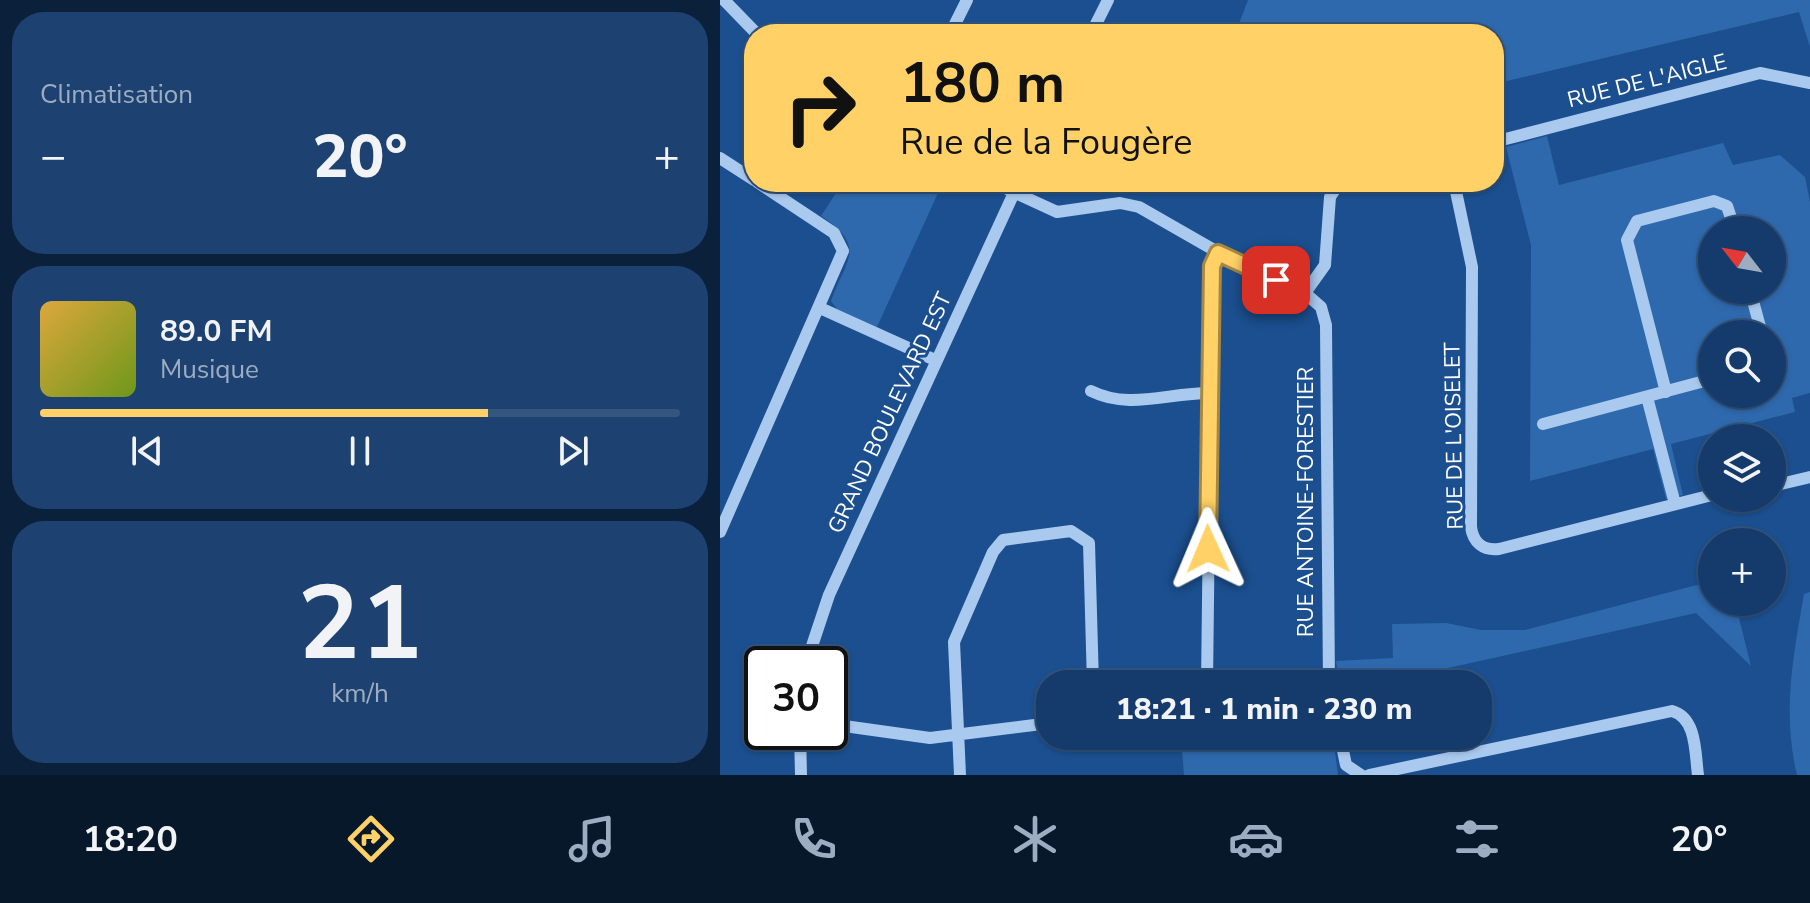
<!DOCTYPE html>
<html lang="fr">
<head>
<meta charset="utf-8">
<style>
	:root { --surface:#143b6b; --page:#1d4271; --text:#f1f3f6; --muted:#9dadc1; --line:#33557e; --accent:#ffd166 }
	body { margin:0; font-family:"Nunito Sans",sans-serif; background:var(--page); color:var(--text); height:100vh; display:flex; flex-direction:column; font-size:30px; white-space:nowrap }
	* { box-sizing:border-box; margin:0 }
	p { font-size:26px; color:var(--muted) }
	.icon { flex:none; width:44px; height:44px; fill:none; stroke:currentColor; stroke-width:2; stroke-linecap:round; stroke-linejoin:round }
	.map { position:relative; flex:1; overflow:hidden }
	.sheet { display:flex; flex-direction:column; gap:12px; padding:12px; background:#0b203b; width:720px }
	.sheet>* { flex:none }
	.guide { position:absolute; left:24px; top:24px; width:760px; height:168px; border-radius:32px; box-shadow:0 2px 6px #0004,0 0 0 2px var(--line); background:#ffd166; color:#111; overflow:hidden }
	.needle { width:52px; rotate:301deg }
	.controls { position:absolute; left:978px; top:216px; display:grid; gap:16px }
	.controls a { display:grid; place-items:center; width:88px; height:88px; border-radius:50%; background:var(--surface); box-shadow:0 2px 6px #0004,0 0 0 2px var(--line); font-size:40px }
	.speed { position:absolute; left:24px; top:646px; display:flex; gap:16px; font-size:40px; font-weight:700; text-align:center }
	.speed>* { display:grid; place-content:center; width:104px; height:104px; border-radius:50%; background:var(--surface); box-shadow:0 2px 6px #0004,0 0 0 2px var(--line); line-height:1 }
	.speed .limit { border:4px solid #111; border-radius:12px; background:#fff; color:#111 }
	.pin { position:absolute; display:grid; place-items:center; width:68px; height:68px; color:#fff; margin:-34px; border-radius:16px; box-shadow:0 4px 12px #0006 }
	.me { position:absolute; width:88px; margin:-44px; rotate:359deg; stroke-linejoin:round; filter:drop-shadow(0 0 6px #0008) }
	.turn { display:flex; align-items:center; gap:28px; height:168px; padding:0 24px; font-size:36px }
	.turn .icon { width:104px; height:104px; stroke-width:2.5 }
	.turn b { display:block; font-size:56px; line-height:68px }
	.big { font-size:60px; font-weight:800; line-height:1.1 }
	.sheet .card { flex:1; display:flex; flex-direction:column; justify-content:center; gap:12px; min-width:0; padding:0 28px; border-radius:32px; background:var(--page) }
	.sheet .dial { align-items:center; gap:0 }
	.dial b { font-size:104px; line-height:1 }
	.song { display:flex; align-items:center; gap:24px }
	.cover { width:96px; height:96px; border-radius:12px; background:linear-gradient(135deg,hsl(40 70% 55%),hsl(80 70% 35%)) }
	.played { height:8px; border-radius:4px; background:linear-gradient(90deg,var(--accent) 70%,var(--line) 70%) }
	.keys { display:flex; justify-content:space-around; direction:ltr }
	.heat { display:flex; justify-content:space-between; align-items:center; font-size:44px; direction:ltr }
	.trip { position:absolute; left:316px; top:670px; width:456px; height:80px; border-radius:32px; background:var(--surface); box-shadow:0 2px 6px #0004,0 0 0 2px var(--line); font-weight:800; line-height:80px; text-align:center }
	.tabs { display:flex; height:128px; justify-content:space-around; align-items:center; background:#08182b; color:var(--muted) }
	.tabs .icon { width:56px; height:56px }
	.tabs .active { color:var(--accent) }
	.tabs b { font-size:36px; color:var(--text) }
	main { display:flex; flex:1; min-height:0 }
	.map>svg:first-child { display:block }
</style>
</head>
<body>
<main>
<section class="sheet">
<div class="card"><p>Climatisation</p>
<div class="heat"><a>−</a><b class="big">20°</b><a>+</a></div>
</div>
<div class="card">
<div class="song"><i class="cover"></i><div><b>89.0 FM</b><p>Musique</p></div></div>
<div class="played"></div>
<div class="keys"><svg class="icon" aria-label="previous" viewBox="0 0 24 24"><path d="M18 5L8 12l10 7zM5 5v14"/></svg><svg class="icon" aria-label="pause" viewBox="0 0 24 24"><path d="M8 5v14M16 5v14"/></svg><svg class="icon" aria-label="next" viewBox="0 0 24 24"><path d="M6 5l10 7-10 7zM19 5v14"/></svg></div>
</div>
<div class="card dial"><b>21</b><p>km/h</p></div>
</section>
<div class="map">
<svg width="1090" height="775" viewBox="0 0 1090 775">
	<rect width="100%" height="100%" fill="#1b4f8f"/>
	<path fill="#2e69ad" fill-rule="evenodd" d="M 528,0 L 1090,0 L 1090,47 L 1079,12 L 774,84 L 774,34 L 515,34 Z
		M 827,136 L 839,185 L 1003,143 L 1013,165 L 1060,155 L 1085,177 L 1090,202 L 1090,393 L 1072,398 L 1075,412 L 951,444 L 963,495 L 946,499 L 933,449 L 810,481 L 811,245 L 786,147 ZM 992,230 L 1052,230 L 1052,290 L 992,290 ZM 992,334 L 1052,334 L 1052,394 L 992,394 Z
		M 123,182 L 223,182 L 157,327 L 117,309 L 111,301 C 126,259 148,247 101,216 Z
		M 992,581 L 992,602 L 1015,602 L 1031,666 L 976,613 L 656,684 L 619,684 L 616,661 L 673,658 L 672,624 L 726,623 L 761,630 L 805,630 Z
		M 1090,592 L 1090,775 L 1077,775 C 1062,712 1073,657 1084,594 Z
		M 599,671 L 601,684 L 541,684 L 550,676 Z
		M 461,736 L 613,736 L 618,775 L 464,775 Z"/>
	<path fill="#4478b7" d="M511.5 741a5.5 5.5 0 1 1 11 0a5.5 5.5 0 1 1-11 0Z"/>
	<g fill="none" stroke-linecap="round" stroke-linejoin="round">
		<path stroke="#a9c9ee" stroke-width="12" d="M 4,0 L 37,34
			M 230,34 L 247,0
			M 371,34 L 388,0
			M 774,142 L 1040,73 L 1090,83
			M 0,158 L 34,180
			M 272,182 L 337,212 L 400,203 L 419,207 L 508,258 L 585,293 L 601,307 L 606,325 L 609,684
			M 734,182 L 752,267 L 751,527 C 753,542 763,551 779,549 L 992,495
			M 1030,290 L 1042,334
			M 585,293 L 605,265 L 610,197 L 620,182
			M 100,308 L 215,360
			M 371,391 C 409,410 447,393 489,393
			M 946,392 L 907,240 L 917,221 L 994,201 L 1007,206 L 1015,230
			M 927,397 L 955,504
			M 823,424 L 992,379
			M 1052,486 L 1090,477
			M 0,532 L 123,251 L 114,233 L 37,182
			M 86,664 L 109,595 L 299,182
			M 487,684 L 492,266 L 498,253
			M 110,724 L 210,738 L 330,723
			M 80,732 L 81,775
			M 620,736 L 626,765 L 641,775
			M 240,775 L 234,642 L 273,552 L 283,540 L 351,531 L 369,543 L 373,684
			M 649,775 L 952,711 C 977,718 975,753 978,775"/>
	</g>
	<g fill="none" stroke-linecap="round" stroke-linejoin="round">
		<defs>
			<path id="route" d="M 488,549 L 492,266 L 498,253 L 556,280"/>
		</defs>
		<use href="#route" stroke="#a68842" stroke-width="20"/>
		<use href="#route" stroke="#ffd166" stroke-width="14"/>
	</g>
	<g text-anchor="middle" dominant-baseline="central" stroke-width="6" stroke-linejoin="round" paint-order="stroke">
		<g font-size="22" fill="#fff" stroke="#1b4f8f">
			<text transform="translate(927 81) rotate(-14)">RUE DE L'AIGLE</text>
			<text transform="translate(170 413) rotate(-65)">GRAND BOULEVARD EST</text>
			<text transform="translate(734 436) rotate(-91)">RUE DE L'OISELET</text>
			<text transform="translate(586 502) rotate(-90)">RUE ANTOINE-FORESTIER</text>
		</g>
	</g>
</svg>
<div class="controls">
<a><svg class="needle" viewBox="-14 -14 28 28"><path d="M0-13l5 13h-10z" fill="#e53935"/><path d="M0 13l5-13h-10z" fill="#9dadc1"/></svg></a>
<a><svg class="icon" aria-label="search" viewBox="0 0 24 24"><circle cx="10" cy="10" r="6"/><path d="M15 15l6 6"/></svg></a>
<a><svg class="icon" aria-label="layers" viewBox="0 0 24 24"><path d="M12 4l9 5-9 5-9-5zM3 14l9 5 9-5"/></svg></a>
<a>+</a>
</div>
<div class="speed"><div class="limit">30</div></div>
<div class="pin" style="left:556px;top:280px;background:#d93025"><svg class="icon" aria-label="arrive" viewBox="0 0 24 24"><path d="M6 21V4h12l-3 4 3 4H6"/></svg></div>
<svg class="me" style="left:488px;top:549px" viewBox="-20 -20 40 40"><path d="M0-17L14 15 0 8-14 15z" fill="#ffd166" stroke="#fff" stroke-width="4"/></svg>
<div class="trip">18:21 · 1 min · 230 m</div>
<div class="guide">
<div class="turn"><svg class="icon" aria-label="right" viewBox="0 0 24 24"><path d="M7 20v-9h11M14 6l5 5-5 5"/></svg><div><b>180 m</b>Rue de la Fougère</div></div>
</div>
</div>
</main>
<nav class="tabs">
<b>18:20</b>
<svg class="icon active" aria-label="directions" viewBox="0 0 24 24"><path d="M12 3l9 9-9 9-9-9zM9 14v-3h6M13 9l2 2-2 2"/></svg>
<svg class="icon" aria-label="music" viewBox="0 0 24 24"><path d="M9 18V5l10-2v13"/><circle cx="6" cy="18" r="3"/><circle cx="16" cy="16" r="3"/></svg>
<svg class="icon" aria-label="phone" viewBox="0 0 24 24"><path d="M5 4h4l2 5-3 2q2 4 5 5l2-3 5 2v4C11 20 4 13 5 4z"/></svg>
<svg class="icon" aria-label="climate" viewBox="0 0 24 24"><path d="M12 3v18M4 7l16 10M4 17L20 7"/></svg>
<svg class="icon" aria-label="car" viewBox="0 0 24 24"><path d="M5 17H2v-5l4-1 3-4h7l3 4 3 1v5h-3M9 17h6M6 11h13"/><circle cx="7" cy="17" r="2"/><circle cx="17" cy="17" r="2"/></svg>
<svg class="icon" aria-label="filters" viewBox="0 0 24 24"><path d="M4 7h16M4 17h16"/><circle cx="9" cy="7" r="2"/><circle cx="15" cy="17" r="2"/></svg>
<b>20°</b>
</nav>
</body>
</html>
